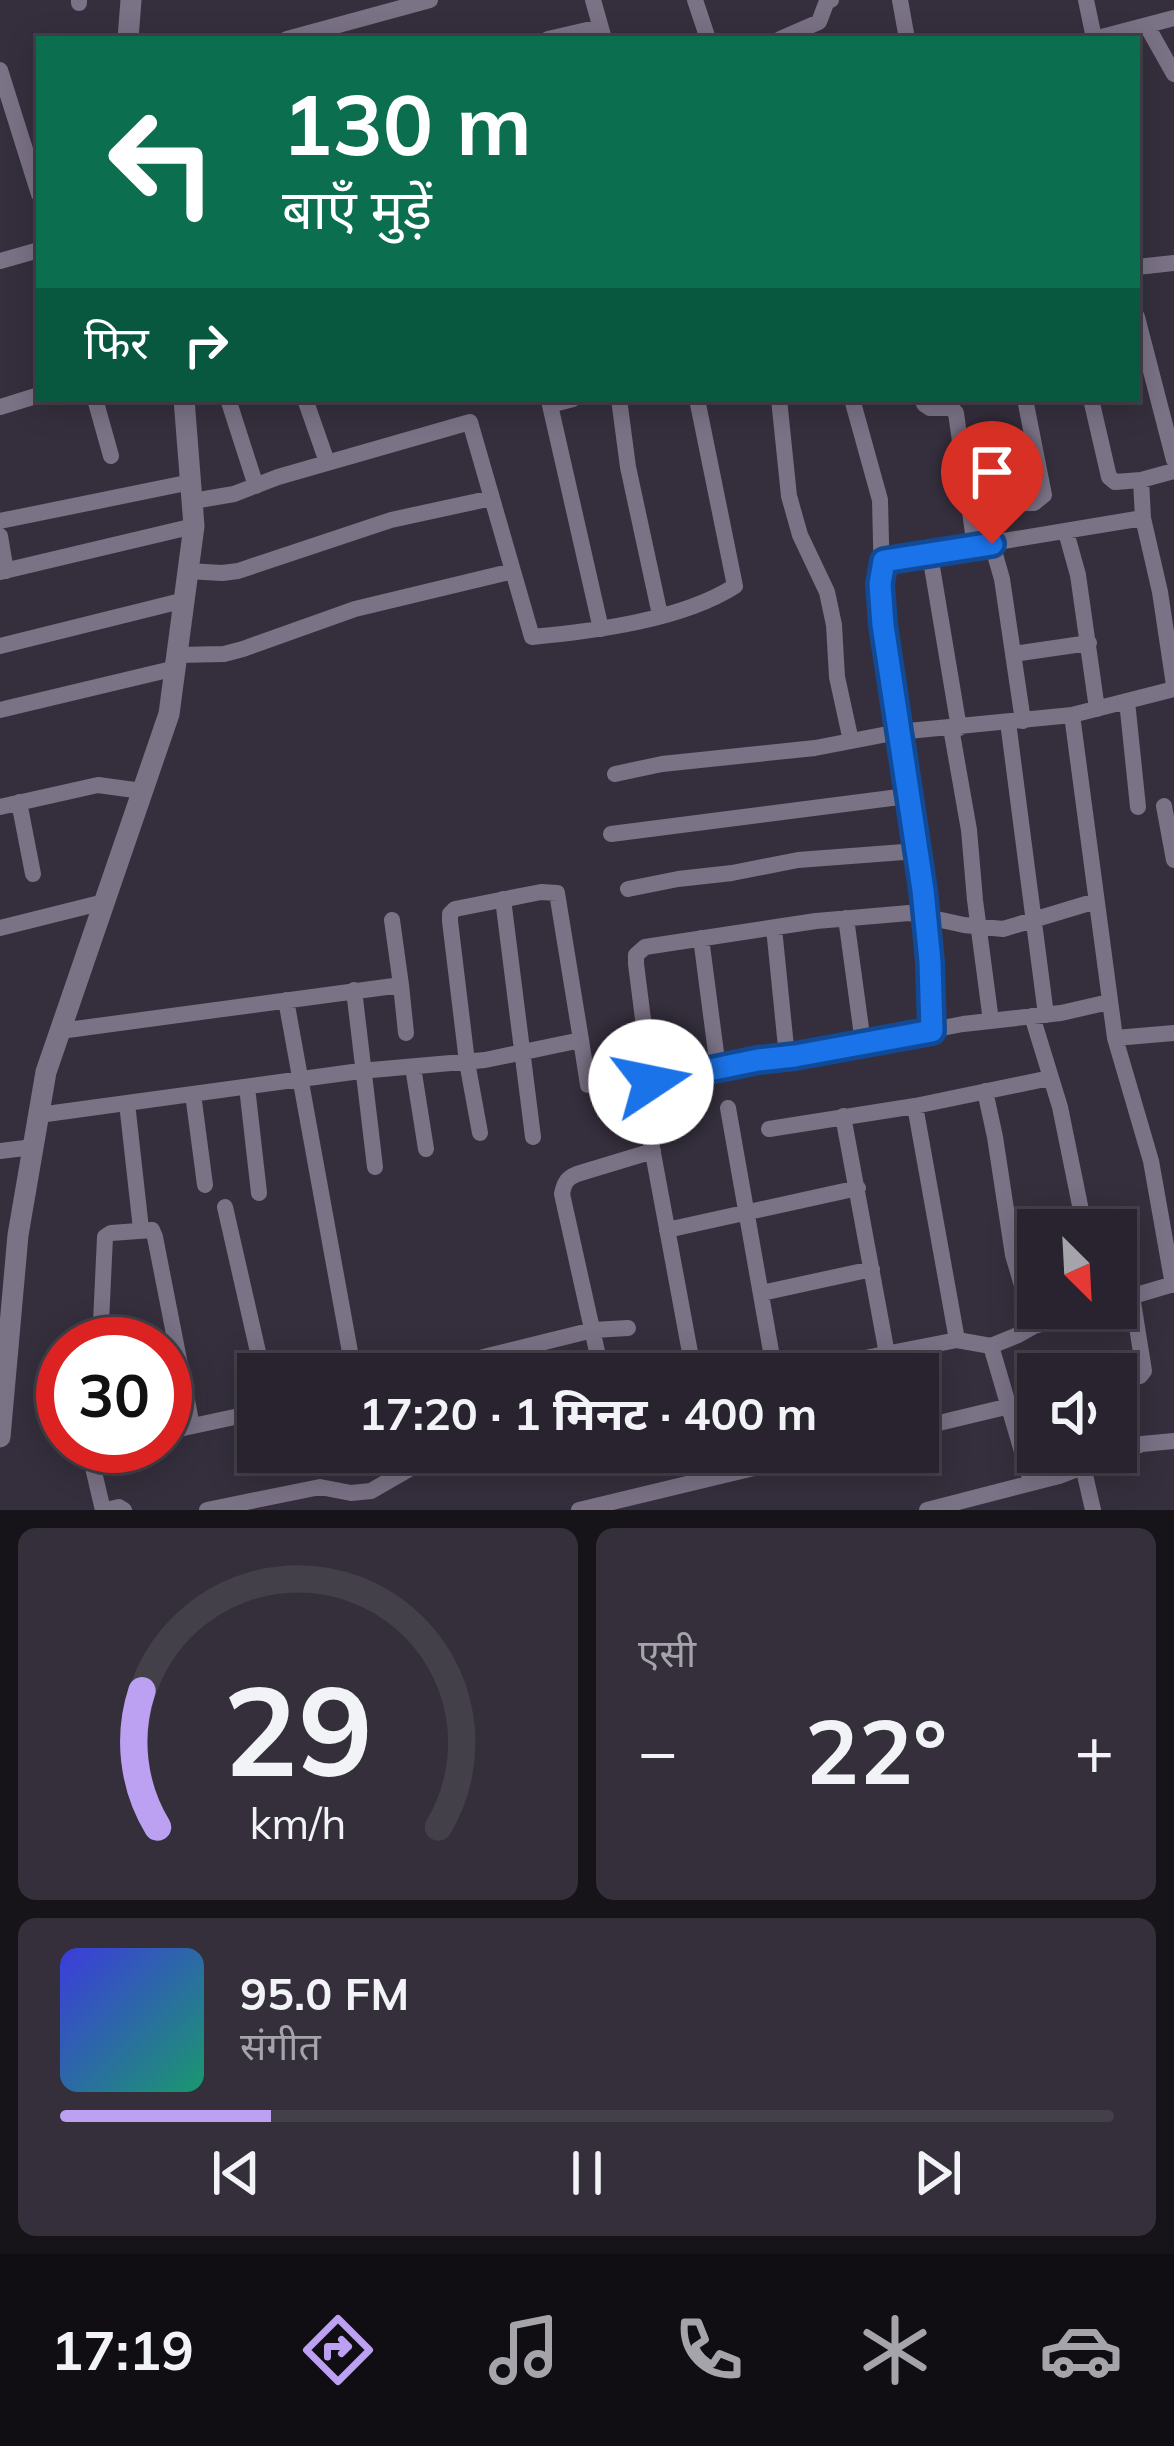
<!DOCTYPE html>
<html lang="hi">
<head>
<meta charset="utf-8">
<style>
	:root { --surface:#28232e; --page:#342f3a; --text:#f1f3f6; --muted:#a5a4aa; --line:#44404a; --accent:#bca0f2 }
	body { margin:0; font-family:Mulish,"Noto Sans Devanagari",sans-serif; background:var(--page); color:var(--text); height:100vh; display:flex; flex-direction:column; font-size:45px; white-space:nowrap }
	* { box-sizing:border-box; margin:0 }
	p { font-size:39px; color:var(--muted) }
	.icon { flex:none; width:66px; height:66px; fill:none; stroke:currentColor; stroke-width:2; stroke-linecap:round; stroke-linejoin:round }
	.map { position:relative; height:1510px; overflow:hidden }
	.side { display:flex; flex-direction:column; gap:18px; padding:18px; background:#161319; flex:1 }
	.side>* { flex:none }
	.top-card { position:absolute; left:36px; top:36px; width:1104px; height:366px; border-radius:0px; box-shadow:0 6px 30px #0003,0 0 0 3px var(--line); background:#0b6e4f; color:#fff; overflow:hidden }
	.needle { width:78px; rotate:156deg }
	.controls { position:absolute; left:1017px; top:1209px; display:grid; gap:24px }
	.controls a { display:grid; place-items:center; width:120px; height:120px; border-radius:0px; background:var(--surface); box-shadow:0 6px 30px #0003,0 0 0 3px var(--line); font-size:60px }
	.speed { position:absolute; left:36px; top:1317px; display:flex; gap:24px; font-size:60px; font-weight:700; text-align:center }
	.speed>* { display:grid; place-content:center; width:156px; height:156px; border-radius:50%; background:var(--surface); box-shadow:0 6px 30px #0003,0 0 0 3px var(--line); line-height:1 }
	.speed .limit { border:18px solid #d22; background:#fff; color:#111 }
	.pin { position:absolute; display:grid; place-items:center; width:102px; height:102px; color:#fff; margin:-123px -51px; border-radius:50% 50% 50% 0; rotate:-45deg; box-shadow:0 0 12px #0007 }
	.pin .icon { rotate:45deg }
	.me { position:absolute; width:132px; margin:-66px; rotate:79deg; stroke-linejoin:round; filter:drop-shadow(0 0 9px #0008) }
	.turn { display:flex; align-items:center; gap:42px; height:252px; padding:0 48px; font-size:54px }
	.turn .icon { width:156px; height:156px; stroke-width:2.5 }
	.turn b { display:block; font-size:84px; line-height:102px }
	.then { display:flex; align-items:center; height:114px; padding:0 48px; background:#0003; gap:24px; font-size:45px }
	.big { font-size:90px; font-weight:700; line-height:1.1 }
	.side .card { flex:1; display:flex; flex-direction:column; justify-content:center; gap:18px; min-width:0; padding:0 42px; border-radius:18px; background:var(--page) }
	.side .dial { align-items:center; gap:0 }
	.dial svg { height:312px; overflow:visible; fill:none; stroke:var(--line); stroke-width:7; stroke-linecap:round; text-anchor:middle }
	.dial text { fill:var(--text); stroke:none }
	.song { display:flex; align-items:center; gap:36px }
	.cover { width:144px; height:144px; border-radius:18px; background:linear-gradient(135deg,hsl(240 70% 55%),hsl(160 70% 35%)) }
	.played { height:12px; border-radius:6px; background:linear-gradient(90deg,var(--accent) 20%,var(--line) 20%) }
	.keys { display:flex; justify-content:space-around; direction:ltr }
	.heat { display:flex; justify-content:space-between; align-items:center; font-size:66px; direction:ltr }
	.side .tiles { flex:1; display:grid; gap:18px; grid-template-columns:1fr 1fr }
	.card:last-child { grid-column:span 2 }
	.trip { position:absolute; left:237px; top:1353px; width:702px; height:120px; border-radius:0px; background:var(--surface); box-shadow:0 6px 30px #0003,0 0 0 3px var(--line); font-weight:700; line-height:120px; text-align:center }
	.menu { display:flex; height:192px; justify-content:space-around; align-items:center; background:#100e12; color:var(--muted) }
	.menu .icon { width:84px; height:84px }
	.menu .active { color:var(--accent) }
	.menu b { font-size:54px; color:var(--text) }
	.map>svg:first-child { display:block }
</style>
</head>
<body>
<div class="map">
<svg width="1174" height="1510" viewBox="0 0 1174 1510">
	<rect width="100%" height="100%" fill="#352f3d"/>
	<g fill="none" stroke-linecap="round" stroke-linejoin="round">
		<path stroke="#7a7285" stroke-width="16" d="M 79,0 L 79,3
			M 593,0 L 604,39
			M 695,0 L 708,39
			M 900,0 L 907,39
			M 1086,0 L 1094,38
			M 1147,26 L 1174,74
			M 287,39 L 430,0
			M 548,39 L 600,27
			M 780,39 L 819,22 L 827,1 L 831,0
			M 1094,39 L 1174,18
			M 0,70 L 39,194
			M 0,261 L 39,250
			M 1137,267 L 1174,263
			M 1137,317 L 1174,460
			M 95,399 L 111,456
			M 228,399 L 256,486
			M 305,399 L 327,462
			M 573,399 L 550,405 L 601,629
			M 619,399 L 628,467 L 660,615
			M 779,399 L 789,496 L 800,535 L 827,592 L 834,625 L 837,677 L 851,741
			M 852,399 L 880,500 L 883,625 L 924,890 L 932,1031
			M 923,399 L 924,404 L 930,408 L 951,408 L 956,413 L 975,547
			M 1091,399 L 1109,477 L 1115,482 L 1141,480
			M 0,407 L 39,395
			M 1174,471 L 1141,480 L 1143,518 L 1160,592 L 1174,685
			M 193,501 L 234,494 L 278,477 L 470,422 L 532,637 C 595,631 682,620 735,586 L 697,399
			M 969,504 L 1034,503 L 1044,495 L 1025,399
			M 0,521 L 191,482
			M 1066,532 L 1078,575 L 1097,709
			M 0,536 L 6,571
			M 992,544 L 1002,579 L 1023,721
			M 930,555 L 959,728
			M 883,561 L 1143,518
			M 188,571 L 222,573 L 238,571 L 391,520 L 492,498
			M 0,572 L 194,526
			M 0,646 L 185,600
			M 1014,654 L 1089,643
			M 177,655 L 224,654 L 243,649 L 355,609 L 513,571
			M 1127,701 L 1138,807
			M 0,710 L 176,668
			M 1008,722 L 1046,1015
			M 951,728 L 969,830 L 975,900 L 991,1021
			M 615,774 L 662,764 L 815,748 L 898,732 L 1072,715
			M 19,802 L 33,874
			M 1164,806 L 1174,860
			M 0,807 L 98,785 L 142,791
			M 611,834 L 907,796
			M 628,889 L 678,879 L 732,873 L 798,860 L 917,851
			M 503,899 L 533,1137
			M 846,918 L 863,1043
			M 0,928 L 104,902
			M 774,928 L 787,1057
			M 701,938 L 718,1068
			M 401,985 L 406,1033
			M 354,990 L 375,1167
			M 286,1000 L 354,1374
			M 1032,1016 L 1060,1107 L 1085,1230
			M 60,1031 L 401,985 L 392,920
			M 1115,1038 L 1174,1033
			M 413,1067 L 426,1149
			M 651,1082 L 636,964 L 636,955 L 645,947 L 816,921 L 909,913 L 964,925 L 1003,929 L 1096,901
			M 640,1083 L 694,1374
			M 247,1087 L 259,1193
			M 985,1091 L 995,1137 L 1013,1255 L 1034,1326
			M 193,1094 L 205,1185
			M 127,1103 L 141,1229
			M 915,1106 L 957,1340
			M 728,1108 L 775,1374
			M 39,1115 L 360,1071 L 485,1060 L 581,1040 L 588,1085 L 604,1088 L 651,1082 L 758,1060 L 795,1056 L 963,1024 L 1061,1013 L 1109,1002
			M 843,1116 L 887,1354
			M 769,1129 L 915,1106 L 1050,1078
			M 480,1133 L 467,1062 L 450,921 L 450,914 L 455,909 L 541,892 L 557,893 L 581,1040
			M 0,1151 L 33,1147
			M 225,1207 L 263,1374
			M 667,1230 L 858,1188
			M 1173,1285 L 1151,1161 L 1115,1038 L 1072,715 L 1174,689
			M 762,1293 L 872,1269
			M 1116,1301 L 1174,1284
			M 100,1344 L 105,1237 L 111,1233 L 152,1230 L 155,1237 L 192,1426
			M 991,1346 L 1031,1482
			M 415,1374 L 593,1330 L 628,1328
			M 602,1374 L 562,1194 C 564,1183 567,1178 577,1174 L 653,1151
			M 783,1374 L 957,1340 L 991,1346 L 1018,1335 L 1034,1326 L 1095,1308
			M 1116,1384 L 1140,1376 L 1144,1371 L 1132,1296
			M 1011,1412 L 1038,1405
			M 918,1428 L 1010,1406
			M 165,1432 L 258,1412
			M 701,1452 L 704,1480
			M 1083,1466 L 1093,1510
			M 103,1510 L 94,1472 L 96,1451 L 106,1446
			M 106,1510 L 119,1507 L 124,1510
			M 207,1510 L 320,1487 L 351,1493 L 371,1491 L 416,1465 L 463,1452
			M 579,1510 L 820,1452
			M 927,1510 L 1059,1476 L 1142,1444 L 1174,1441"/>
		<path stroke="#7a7285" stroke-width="21" d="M 128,39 L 131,0
			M 0,1437 L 18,1235 L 46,1072 L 169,714 L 194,526 L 184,399"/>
	</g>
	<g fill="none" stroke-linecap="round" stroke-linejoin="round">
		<defs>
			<path id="route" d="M 651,1082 L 758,1060 L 795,1056 L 932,1031 L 930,962 L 923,890 L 883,625 L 880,584 L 884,561 L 992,544"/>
		</defs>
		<use href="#route" stroke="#114b97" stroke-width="30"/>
		<use href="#route" stroke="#1a73e8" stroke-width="21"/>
	</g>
</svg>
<div class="controls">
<a><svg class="needle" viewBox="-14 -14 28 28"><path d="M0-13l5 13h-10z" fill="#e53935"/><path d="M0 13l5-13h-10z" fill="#a5a4aa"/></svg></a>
<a><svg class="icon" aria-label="sound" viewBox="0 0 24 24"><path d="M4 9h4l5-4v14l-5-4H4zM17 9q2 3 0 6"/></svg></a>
</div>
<div class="speed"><div class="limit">30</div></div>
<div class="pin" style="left:992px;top:544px;background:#d93025"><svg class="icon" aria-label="arrive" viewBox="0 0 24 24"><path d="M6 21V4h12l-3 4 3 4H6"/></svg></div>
<svg class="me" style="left:651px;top:1082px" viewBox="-20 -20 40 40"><circle r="19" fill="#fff"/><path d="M0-13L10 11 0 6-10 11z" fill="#1a73e8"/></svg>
<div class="trip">17:20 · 1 मिनट · 400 m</div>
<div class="top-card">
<div class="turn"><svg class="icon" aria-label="left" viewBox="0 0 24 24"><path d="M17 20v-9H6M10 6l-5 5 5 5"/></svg><div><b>130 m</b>बाएँ मुड़ें</div></div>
<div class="then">फिर<svg class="icon" aria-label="right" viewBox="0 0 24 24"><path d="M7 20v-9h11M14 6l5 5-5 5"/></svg></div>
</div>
</div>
<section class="side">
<div class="tiles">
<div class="card dial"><svg viewBox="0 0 100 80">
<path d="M14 69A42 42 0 1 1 86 69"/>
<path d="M14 69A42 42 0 0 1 10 34" stroke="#bca0f2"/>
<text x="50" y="56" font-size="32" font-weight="700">29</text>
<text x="50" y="72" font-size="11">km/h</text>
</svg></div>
<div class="card"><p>एसी</p>
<div class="heat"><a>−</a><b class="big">22°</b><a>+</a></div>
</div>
<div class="card">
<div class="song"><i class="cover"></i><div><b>95.0 FM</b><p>संगीत</p></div></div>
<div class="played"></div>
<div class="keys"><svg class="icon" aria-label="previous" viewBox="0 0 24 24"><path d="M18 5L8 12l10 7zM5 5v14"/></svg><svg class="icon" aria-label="pause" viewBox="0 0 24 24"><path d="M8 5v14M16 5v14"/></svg><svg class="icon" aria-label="next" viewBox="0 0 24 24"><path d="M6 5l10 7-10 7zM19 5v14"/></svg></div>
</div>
</div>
</section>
<nav class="menu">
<b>17:19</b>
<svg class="icon active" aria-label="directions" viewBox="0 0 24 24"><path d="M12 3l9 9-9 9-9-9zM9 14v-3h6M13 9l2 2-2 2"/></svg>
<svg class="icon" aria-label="music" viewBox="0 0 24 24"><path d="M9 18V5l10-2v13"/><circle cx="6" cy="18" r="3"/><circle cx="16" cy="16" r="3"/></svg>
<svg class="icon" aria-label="phone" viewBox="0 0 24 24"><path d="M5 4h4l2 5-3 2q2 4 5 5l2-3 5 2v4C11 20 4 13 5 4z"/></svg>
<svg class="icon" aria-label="climate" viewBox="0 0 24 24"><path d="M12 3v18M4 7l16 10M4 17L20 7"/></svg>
<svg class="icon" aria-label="car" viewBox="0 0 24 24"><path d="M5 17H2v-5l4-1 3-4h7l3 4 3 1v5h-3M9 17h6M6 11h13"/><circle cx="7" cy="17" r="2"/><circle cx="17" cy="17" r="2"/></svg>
</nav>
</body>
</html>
